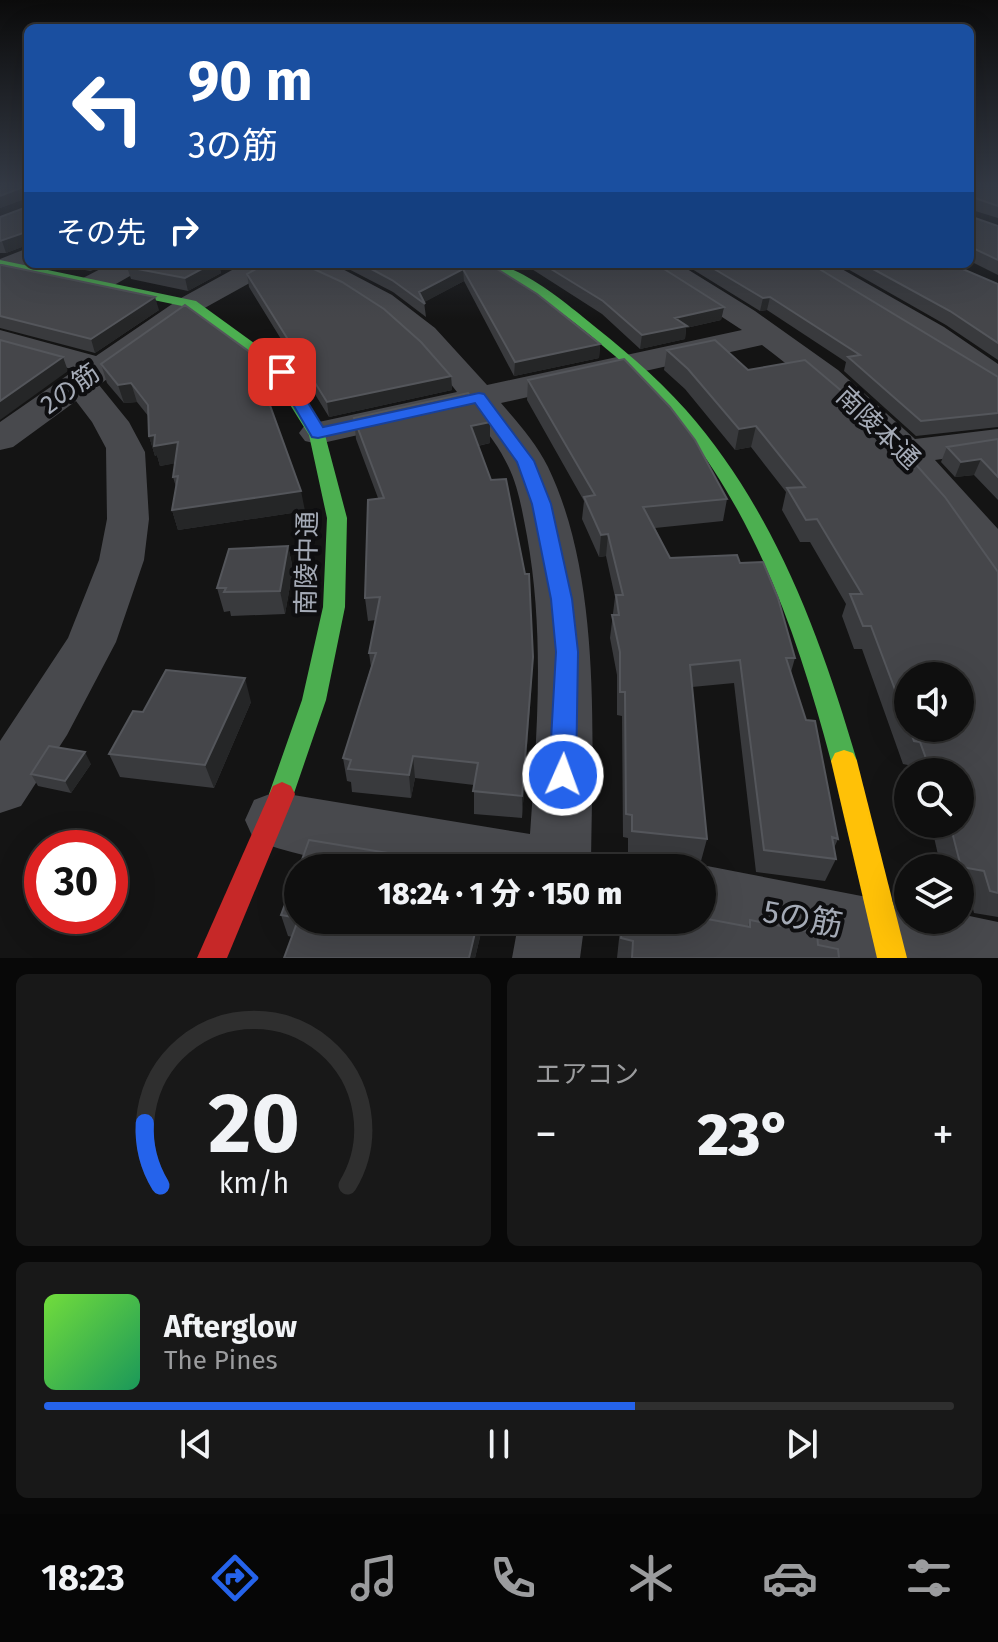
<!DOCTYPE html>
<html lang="ja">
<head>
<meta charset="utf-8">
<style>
	:root { --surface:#0f0f0f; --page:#181818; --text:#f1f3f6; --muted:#9b9c9e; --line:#2f2f2f; --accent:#2563eb }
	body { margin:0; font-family:"Fira Sans","Noto Sans JP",sans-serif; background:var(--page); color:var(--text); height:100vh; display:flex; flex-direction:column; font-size:30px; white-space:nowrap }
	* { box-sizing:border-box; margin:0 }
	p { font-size:26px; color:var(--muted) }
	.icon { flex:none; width:44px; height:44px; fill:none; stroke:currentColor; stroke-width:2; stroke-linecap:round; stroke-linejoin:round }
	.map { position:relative; height:958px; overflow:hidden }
	.sheet { display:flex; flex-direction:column; gap:16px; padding:16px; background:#080808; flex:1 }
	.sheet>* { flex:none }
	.guide { position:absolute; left:24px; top:24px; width:950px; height:244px; border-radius:12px; box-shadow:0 8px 32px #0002,0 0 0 2px var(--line); background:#1a4fa0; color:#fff; overflow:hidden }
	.tools { position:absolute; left:894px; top:662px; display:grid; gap:16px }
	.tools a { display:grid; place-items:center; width:80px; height:80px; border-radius:50%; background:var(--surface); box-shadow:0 8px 32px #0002,0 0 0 2px var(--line); font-size:40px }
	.speed { position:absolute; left:24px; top:830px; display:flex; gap:16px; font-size:40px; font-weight:700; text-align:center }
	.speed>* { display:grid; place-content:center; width:104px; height:104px; border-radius:50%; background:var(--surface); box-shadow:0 8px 32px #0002,0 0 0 2px var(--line); line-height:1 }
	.speed .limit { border:12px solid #d22; background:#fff; color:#111 }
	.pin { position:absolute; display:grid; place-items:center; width:68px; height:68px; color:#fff; margin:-34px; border-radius:16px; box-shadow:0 4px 12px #0006 }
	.me { position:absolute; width:88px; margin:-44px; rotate:2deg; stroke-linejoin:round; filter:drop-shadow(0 0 6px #0008) }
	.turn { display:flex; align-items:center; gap:28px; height:168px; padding:0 32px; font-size:36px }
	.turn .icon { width:104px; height:104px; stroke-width:2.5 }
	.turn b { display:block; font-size:56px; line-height:68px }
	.then { display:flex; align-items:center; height:76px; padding:0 32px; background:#0003; gap:16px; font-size:30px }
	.big { font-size:60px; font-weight:800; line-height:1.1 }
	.sheet .card { flex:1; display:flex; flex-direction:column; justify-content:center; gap:12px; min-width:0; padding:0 28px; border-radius:12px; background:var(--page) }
	.sheet .dial { align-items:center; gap:0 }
	.dial svg { height:208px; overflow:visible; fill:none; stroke:var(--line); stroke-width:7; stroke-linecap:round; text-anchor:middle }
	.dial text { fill:var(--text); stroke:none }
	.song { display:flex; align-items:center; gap:24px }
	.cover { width:96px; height:96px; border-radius:12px; background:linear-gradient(135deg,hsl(100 70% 55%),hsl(150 70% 35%)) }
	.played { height:8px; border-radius:4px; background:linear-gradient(90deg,var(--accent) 65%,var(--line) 65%) }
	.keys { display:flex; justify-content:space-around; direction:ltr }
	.heat { display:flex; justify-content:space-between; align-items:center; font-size:44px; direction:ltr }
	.sheet .tiles { flex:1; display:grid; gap:16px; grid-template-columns:1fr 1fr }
	.card:last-child { grid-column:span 2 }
	.trip { position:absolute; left:284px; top:854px; width:432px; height:80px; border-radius:40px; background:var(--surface); box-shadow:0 8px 32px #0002,0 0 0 2px var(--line); font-weight:800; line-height:80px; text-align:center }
	.tab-bar { display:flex; height:128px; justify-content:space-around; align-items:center; background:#060606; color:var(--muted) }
	.tab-bar .icon { width:56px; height:56px }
	.tab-bar .active { color:var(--accent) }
	.tab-bar b { font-size:36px; color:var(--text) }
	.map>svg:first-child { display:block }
</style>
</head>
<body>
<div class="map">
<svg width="998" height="958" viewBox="0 0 998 958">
	<rect width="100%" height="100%" fill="#141414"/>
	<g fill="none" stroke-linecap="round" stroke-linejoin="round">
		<path fill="#48494d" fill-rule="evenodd" d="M 28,248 L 28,264 L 32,264 L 0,277 L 0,259 Z
			M 110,264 L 145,264 L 141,270 C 123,279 104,295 83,290 L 79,284 L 83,278 Z
			M 243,264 L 277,264 L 273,270 L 201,310 L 99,385 L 129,422 L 145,452 L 149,519 L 144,560 L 116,642 L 67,735 L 21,806 L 0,813 L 0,741 L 68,638 L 99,560 L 107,519 L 106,448 L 92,422 L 76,401 L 13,447 L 0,450 L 0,422 L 75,370 L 0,349 L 0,330 L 96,356 L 181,298 Z
			M 295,264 L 333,264 L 392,295 L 435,328 L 487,385 L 742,330 L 650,270 L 646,264 L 679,264 L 755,311 L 838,370 L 915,439 L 998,429 L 998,451 L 935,460 L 998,529 L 998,573 L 982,569 C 914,484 850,411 762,345 L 501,403 C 518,423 537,444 548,467 C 603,581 592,744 591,868 C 480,868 359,880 254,840 L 245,820 L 254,800 L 275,792 L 530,834 C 537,734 545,635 527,536 C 522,510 518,483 505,460 C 496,442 482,426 470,410 L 318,444 L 305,441 L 299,433 L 305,425 L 457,392 C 416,336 363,297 299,270 Z
			M 799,264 L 833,264 L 944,327 L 998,364 L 998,389 L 986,386 L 922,341 L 803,270 Z
			M 702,865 L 908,905 L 908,920 L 960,920 L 960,914 L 998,922 L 998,958 L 838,958 L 702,931 L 679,920 L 702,920 L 702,868 L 696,868 Z
			M 519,920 L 585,920 L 580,958 L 512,958 Z"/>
		<path fill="#4caf50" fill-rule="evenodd" d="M 0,260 L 196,301 L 276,359 L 325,435 L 347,518 L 345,607 L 326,700 L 291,802 L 282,806 L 273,802 L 269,794 L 302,700 L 323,607 L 327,518 L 309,435 L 265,365 L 187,307 L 0,268 Z
			M 490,264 C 517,264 561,299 583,317 C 619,346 655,375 686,410 C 774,510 820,635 857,761 L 853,769 L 844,772 L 835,769 L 831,761 C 791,611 740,469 622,362 C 602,345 581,327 560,312 C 538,296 509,283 490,264 Z"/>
		<path fill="#ffc107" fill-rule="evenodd" d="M 844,750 L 853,753 L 857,761 L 907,958 L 877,958 L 831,761 L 835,753 Z"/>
		<path fill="#c62828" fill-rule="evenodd" d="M 282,782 L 291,786 L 295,794 L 227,958 L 197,958 L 273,786 Z"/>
	</g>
	<path fill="#393a3d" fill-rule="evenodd" d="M 0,185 L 28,185 L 28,253 L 27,245 L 6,253 L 0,253 L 0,217 L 27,207 L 27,198 L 0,208 Z
		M 970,185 L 998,185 L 998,218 L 972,210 L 972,217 L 998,227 L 998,275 L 970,261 Z
		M 49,264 L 104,264 L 91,271 Z
		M 339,264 L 489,264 L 600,344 L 599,358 L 514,376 L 464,281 L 424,302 L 426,317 L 393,292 Z
		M 524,264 L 656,264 L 724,307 L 721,320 L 686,328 L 685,339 L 640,349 L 602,314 Z
		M 684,264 L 811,264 L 998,377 L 998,427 L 916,436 L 844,371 L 846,362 L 767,310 L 760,311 Z
		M 839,264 L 951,264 L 998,284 L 998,360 L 946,325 Z
		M 0,265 L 159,310 L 95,353 L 0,328 Z
		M 219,266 L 221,273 L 188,291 L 131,279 L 127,267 Z
		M 247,274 L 451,376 L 452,390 L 329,417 L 249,287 Z
		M 185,305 L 305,511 L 178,530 L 172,510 L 176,487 L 173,477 L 175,463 L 160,466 L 157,455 L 155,456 L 149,436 L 149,417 L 137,402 L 124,403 L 107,383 L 101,364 Z
		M 667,350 L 748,370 L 998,572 L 998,917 L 974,913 L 969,893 L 960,891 L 960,868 L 941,868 L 931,824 L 960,824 L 960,772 L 911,772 L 908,765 L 903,764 L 862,649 L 854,649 L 842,616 L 846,604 L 810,542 L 800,542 L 782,510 L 786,492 L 751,447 L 735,450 L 685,389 L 664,370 ZM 908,676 L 960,728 L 908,728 Z
		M 528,380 L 727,499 L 723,521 L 655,528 L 670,558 L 740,563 L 795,658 L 791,672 L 838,839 L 834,848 L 836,859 L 825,881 L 756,872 L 734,683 L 692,687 L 707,839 L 701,861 L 628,854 L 628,838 L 623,837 L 622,716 L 617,715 L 617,675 L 610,638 L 615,597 L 606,556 L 599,557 L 582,519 L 584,501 L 527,400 Z
		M 354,418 L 490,422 L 490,443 L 478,446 L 533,657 L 522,818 L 474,814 L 474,785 L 415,778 L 411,798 L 352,792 L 351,782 L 347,781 L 343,758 L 371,667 L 369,653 L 376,620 L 368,621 L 365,598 L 378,498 L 356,439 Z
		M 998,439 L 998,500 L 974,475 L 955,477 L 941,462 L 947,447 Z
		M 288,546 L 293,569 L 285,614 L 231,616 L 230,611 L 224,612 L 217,588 Z
		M 251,702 L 214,788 L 120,777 L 109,754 L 143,712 Z
		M 91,764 L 71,793 L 38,786 L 31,774 Z
		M 298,870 L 298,920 L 484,920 L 475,958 L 284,958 L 292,937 L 288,936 L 281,915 Z
		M 621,920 L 702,920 L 748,926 L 750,920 L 818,945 L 839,958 L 617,958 Z"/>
	<path fill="#252627" d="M 23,187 L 27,198 L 0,208 L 0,196 Z
		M 23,233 L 27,245 L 6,253 L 2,241 Z
		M 89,264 L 104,264 L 91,271 Z
		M 211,264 L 223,264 L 219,266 L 221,273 L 188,291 L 185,278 Z
		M 463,269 L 464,281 L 423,303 L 419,292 Z
		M 155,297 L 159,310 L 95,353 L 91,339 Z
		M 770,297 L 767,310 L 760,311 L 763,298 Z
		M 724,307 L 721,320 L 686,328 L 685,339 L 640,349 L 642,335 L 675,318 Z
		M 600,344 L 599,358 L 514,376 L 515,362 Z
		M 63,357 L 68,371 L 0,420 L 0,401 Z
		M 451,376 L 452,390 L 329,417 L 327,402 Z
		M 131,383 L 137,402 L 124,403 L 118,385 Z
		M 490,422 L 490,443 L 472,447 L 471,426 Z
		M 756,426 L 751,447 L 735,450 L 739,429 Z
		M 155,435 L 178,442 L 183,462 L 160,466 L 157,455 L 155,456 L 149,436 Z
		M 981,459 L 974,475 L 955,477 L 961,462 Z
		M 301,491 L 305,511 L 178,530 L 172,510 Z
		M 608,534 L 606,556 L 599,557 L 601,535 Z
		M 288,546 L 293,569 L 285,614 L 280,591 Z
		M 533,657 L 532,680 L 522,818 L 522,796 Z
		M 245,678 L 251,702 L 214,788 L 205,765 Z
		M 85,752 L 91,764 L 71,793 L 65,781 Z
		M 413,756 L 415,778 L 411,798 L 409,775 Z
		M 478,920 L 484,920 L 475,958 L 469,958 Z"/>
	<path fill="#45464a" stroke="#54565b" stroke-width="2" d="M 0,185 L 28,185 L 28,249 L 27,249 L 27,236 L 23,233 L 0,241 L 0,217 L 27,207 L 27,190 L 23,187 L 0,196 Z
		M 970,185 L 998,185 L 998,206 L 972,197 L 972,217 L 998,226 L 998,260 L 975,249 L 970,249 Z
		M 132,264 L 211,264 L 185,278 L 127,267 Z
		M 265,264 L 303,264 L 342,282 L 384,309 L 421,342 L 451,376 L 327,402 L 247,274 Z
		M 362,264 L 489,264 L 537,294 L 600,344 L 515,362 L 463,269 L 419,292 L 425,304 L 392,280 Z
		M 543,264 L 656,264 L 724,307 L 675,318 L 687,326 L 642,335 L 603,301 Z
		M 706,264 L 811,264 L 998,377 L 998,413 L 921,421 L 848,357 L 860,355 L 770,297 L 763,298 Z
		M 864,264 L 951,264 L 998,284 L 998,343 L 950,311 Z
		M 0,265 L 2,265 L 155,297 L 91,339 L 0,316 Z
		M 185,305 L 251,353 L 301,491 L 172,510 L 178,476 L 173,477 L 178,442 L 154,446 L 155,435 L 149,436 L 148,405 L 131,383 L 118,385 L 101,364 Z
		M 0,340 L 63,357 L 0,401 Z
		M 715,340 L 748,370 L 805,360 L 857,404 L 911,459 L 945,497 L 998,572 L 998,893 L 990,891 L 984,871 L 961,867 L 950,824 L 960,824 L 960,772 L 931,772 L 920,742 L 914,741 L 909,728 L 960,728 L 960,676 L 908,676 L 908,724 L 871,626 L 863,626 L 850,594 L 862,594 L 817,519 L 806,520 L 787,488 L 805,487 L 756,426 L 739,429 L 688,369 L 667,350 Z
		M 624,359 L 670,407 L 695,440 L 727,499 L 643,507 L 670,558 L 737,555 L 740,563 L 763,562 L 778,598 L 795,658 L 786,658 L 806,720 L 815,721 L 838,839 L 832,837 L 836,859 L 764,850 L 740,660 L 690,665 L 707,839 L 632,831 L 632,815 L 626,814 L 625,692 L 620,692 L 620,652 L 612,615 L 619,615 L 616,595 L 623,595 L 608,534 L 601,535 L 584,497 L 595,495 L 528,380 Z
		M 468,393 L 490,422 L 471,426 L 491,480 L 506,479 L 525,574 L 529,574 L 533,657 L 522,796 L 473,791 L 478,763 L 413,756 L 409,775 L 348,769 L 351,760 L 343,758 L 376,653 L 369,653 L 380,597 L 365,598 L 368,500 L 384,498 L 354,418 Z
		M 998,439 L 998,477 L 981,459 L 961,462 L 947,447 Z
		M 288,546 L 280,591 L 224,592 L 226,588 L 217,588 L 229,549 Z
		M 166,670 L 245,678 L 205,765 L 109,754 L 133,711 L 143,712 Z
		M 49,746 L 85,752 L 65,781 L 31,774 Z
		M 309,840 L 388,853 L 451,868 L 299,868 Z
		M 298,870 L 298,918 L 281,915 Z
		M 702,918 L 750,927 L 750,920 L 817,933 L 818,945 L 838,949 L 839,958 L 632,958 L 633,941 L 621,938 L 623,920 L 702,920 Z
		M 298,920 L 478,920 L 469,958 L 284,958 Z"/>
	<linearGradient id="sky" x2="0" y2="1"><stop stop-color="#0b0b0b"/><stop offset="0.58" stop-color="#343a45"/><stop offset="1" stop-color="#343a45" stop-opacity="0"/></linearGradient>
	<rect width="998" height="319" fill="url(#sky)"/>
	<path fill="#2563eb" stroke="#184099" stroke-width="2" d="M 282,367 L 289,372 L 323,427 L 479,393 L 484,394 L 534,461 L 551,504 L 572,599 L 578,652 L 576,775 L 572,784 L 563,787 L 553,784 L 549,775 L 556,652 L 551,599 L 532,504 L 517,462 L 475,403 L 318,438 L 312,437 L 274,372 Z"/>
	<g text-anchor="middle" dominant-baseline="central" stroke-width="8" stroke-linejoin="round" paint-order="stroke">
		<g font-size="26" fill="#a4aab6" stroke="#0e0e10">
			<text transform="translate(70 389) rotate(-36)">2の筋</text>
			<text transform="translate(878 428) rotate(44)">南陵本通</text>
			<text transform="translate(307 563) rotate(-89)">南陵中通</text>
		</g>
		<g font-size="32" fill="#a4aab6" stroke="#0e0e10">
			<text transform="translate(803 918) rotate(11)">5の筋</text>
		</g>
	</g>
</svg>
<div class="tools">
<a><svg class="icon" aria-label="sound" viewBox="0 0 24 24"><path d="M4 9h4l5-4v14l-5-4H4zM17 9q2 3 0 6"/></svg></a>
<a><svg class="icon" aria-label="search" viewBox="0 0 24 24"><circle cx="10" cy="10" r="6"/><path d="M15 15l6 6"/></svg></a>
<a><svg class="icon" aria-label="layers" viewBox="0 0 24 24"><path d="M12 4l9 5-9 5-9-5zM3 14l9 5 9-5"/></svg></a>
</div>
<div class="speed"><div class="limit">30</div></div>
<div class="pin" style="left:282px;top:372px;background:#d93025"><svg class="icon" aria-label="arrive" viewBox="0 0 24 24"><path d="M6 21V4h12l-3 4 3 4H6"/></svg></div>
<svg class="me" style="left:563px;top:775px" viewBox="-20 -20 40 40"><circle r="17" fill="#2563eb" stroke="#fff" stroke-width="3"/><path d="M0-11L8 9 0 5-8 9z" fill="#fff"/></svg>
<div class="trip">18:24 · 1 分 · 150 m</div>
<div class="guide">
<div class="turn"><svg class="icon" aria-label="left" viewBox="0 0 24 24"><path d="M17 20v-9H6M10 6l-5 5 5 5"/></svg><div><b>90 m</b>3の筋</div></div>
<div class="then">その先<svg class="icon" aria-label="right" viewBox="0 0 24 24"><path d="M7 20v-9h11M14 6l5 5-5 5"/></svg></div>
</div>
</div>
<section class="sheet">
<div class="tiles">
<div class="card dial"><svg viewBox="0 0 100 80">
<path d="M14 69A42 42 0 1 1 86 69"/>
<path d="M14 69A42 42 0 0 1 8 45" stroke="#2563eb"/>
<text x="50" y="56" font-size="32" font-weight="700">20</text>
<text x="50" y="72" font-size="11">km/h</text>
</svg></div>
<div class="card"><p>エアコン</p>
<div class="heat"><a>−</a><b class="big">23°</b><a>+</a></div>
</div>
<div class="card">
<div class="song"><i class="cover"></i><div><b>Afterglow</b><p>The Pines</p></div></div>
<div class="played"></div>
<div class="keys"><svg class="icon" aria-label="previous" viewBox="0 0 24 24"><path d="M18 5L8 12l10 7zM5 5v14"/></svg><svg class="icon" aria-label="pause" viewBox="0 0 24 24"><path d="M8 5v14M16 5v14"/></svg><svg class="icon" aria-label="next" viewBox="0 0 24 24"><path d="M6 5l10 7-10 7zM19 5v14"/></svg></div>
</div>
</div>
</section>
<nav class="tab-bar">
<b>18:23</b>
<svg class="icon active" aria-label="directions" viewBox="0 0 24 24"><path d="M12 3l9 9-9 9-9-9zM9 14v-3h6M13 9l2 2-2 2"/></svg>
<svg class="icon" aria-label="music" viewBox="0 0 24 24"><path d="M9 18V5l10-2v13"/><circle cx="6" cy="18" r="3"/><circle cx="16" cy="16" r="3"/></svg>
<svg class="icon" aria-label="phone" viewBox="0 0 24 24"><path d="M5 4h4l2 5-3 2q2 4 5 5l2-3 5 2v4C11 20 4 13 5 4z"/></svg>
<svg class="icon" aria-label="climate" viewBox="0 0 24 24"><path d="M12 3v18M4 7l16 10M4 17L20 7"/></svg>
<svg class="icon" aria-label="car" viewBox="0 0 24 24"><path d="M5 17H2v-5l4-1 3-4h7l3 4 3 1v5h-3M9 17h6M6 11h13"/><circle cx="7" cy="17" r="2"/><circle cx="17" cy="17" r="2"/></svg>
<svg class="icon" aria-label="filters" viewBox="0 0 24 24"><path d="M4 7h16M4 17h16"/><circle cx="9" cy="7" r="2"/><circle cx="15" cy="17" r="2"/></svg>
</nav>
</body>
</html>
